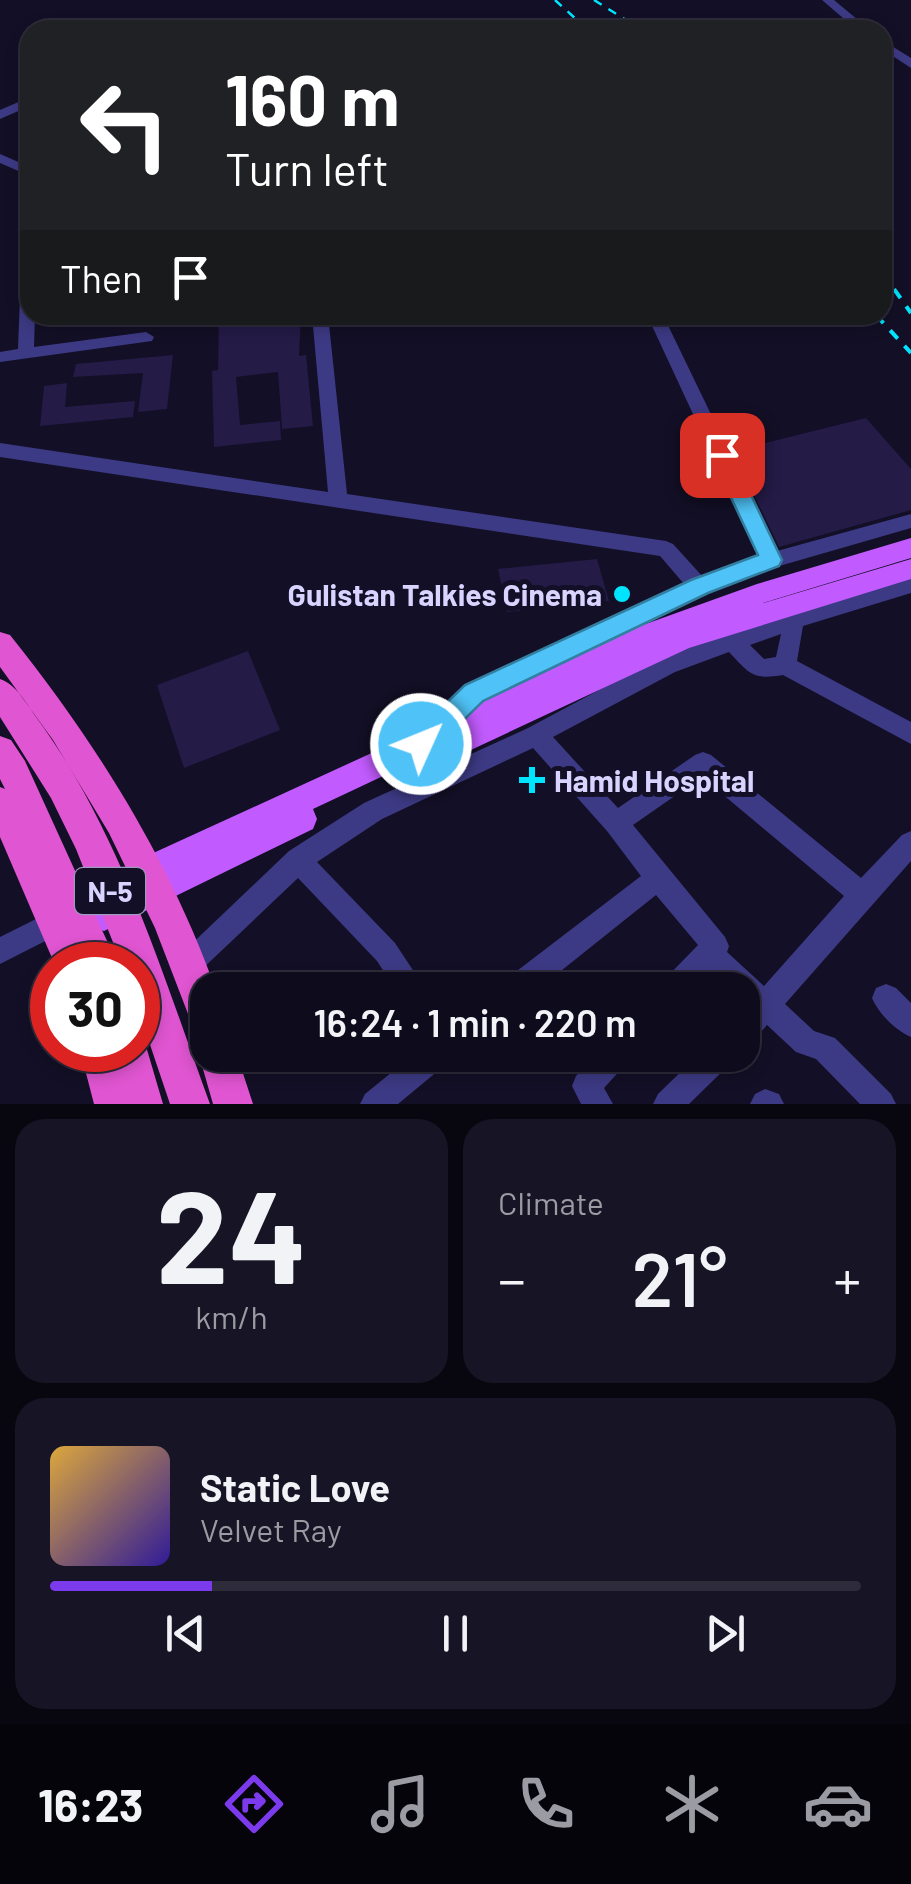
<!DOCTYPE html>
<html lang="en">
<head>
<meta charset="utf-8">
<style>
	:root { --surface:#0e0b1c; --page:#171425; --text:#f1f3f6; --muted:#9b9ba3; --line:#2e2b3b; --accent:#7c3aed }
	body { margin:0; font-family:Barlow,sans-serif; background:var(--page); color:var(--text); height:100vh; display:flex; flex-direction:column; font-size:38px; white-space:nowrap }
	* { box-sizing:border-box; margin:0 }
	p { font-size:32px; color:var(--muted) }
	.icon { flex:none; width:55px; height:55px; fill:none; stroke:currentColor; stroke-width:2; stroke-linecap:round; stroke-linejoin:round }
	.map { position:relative; height:1104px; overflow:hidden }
	.details { display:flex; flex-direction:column; gap:15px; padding:15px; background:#08060f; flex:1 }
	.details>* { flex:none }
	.hud { position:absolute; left:20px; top:20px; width:872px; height:305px; border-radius:30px; box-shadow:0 5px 15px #0003,0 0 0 2px var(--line); background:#202124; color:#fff; overflow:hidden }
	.speed { position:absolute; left:30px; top:942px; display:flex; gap:20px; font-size:50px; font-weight:700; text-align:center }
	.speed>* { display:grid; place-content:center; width:130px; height:130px; border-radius:50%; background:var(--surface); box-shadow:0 5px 15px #0003,0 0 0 2px var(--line); line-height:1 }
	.speed .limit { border:15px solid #d22; background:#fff; color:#111 }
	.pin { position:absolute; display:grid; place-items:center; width:85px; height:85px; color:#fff; margin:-42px; border-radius:20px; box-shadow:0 5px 15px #0006 }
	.me { position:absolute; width:110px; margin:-55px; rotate:46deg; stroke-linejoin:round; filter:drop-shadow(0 0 8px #0008) }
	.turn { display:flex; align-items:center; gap:35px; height:210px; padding:0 40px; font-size:45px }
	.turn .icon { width:130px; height:130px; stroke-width:2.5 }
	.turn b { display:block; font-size:70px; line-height:85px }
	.then { display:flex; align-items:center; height:95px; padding:0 40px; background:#0003; gap:20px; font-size:38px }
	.big { font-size:75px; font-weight:600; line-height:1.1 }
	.details .card { flex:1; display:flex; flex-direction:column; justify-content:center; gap:15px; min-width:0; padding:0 35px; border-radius:30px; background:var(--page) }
	.details .dial { align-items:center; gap:0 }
	.dial b { font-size:130px; line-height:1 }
	.song { display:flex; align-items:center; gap:30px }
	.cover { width:120px; height:120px; border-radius:15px; background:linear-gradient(135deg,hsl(40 70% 55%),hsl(250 70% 35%)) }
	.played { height:10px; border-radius:5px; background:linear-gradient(90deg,var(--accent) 20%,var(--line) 20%) }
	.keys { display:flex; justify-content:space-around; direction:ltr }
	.heat { display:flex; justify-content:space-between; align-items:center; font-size:55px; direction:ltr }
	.details .tiles { flex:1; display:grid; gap:15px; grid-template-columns:1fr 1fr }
	.card:last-child { grid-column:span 2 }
	.trip { position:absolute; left:190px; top:972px; width:570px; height:100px; border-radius:30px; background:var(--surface); box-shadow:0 5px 15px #0003,0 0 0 2px var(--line); font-weight:600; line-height:100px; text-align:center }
	.tab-bar { display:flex; height:160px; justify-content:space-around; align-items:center; background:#06040b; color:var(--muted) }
	.tab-bar .icon { width:70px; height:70px }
	.tab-bar .on { color:var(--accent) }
	.tab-bar b { font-size:45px; color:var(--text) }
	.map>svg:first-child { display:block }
</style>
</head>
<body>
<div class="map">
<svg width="911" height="1104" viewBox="0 0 911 1104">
	<rect width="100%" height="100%" fill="#130f26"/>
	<path fill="#241b47" d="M 219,315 L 301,315 L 299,356 L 306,355 L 313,426 L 282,429 L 278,372 L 236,377 L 240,425 L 280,421 L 281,440 L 214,447 L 212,371 L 218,370 Z
		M 173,355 L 167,409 L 138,412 L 143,373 L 73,377 L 76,364 Z
		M 67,383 L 65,407 L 135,401 L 133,417 L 40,426 L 44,386 Z
		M 866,418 L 911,469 L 911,510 L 779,547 L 733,451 Z
		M 597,559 L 609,601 L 507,612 L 498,569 Z
		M 248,651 L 280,730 L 184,768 L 157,685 Z"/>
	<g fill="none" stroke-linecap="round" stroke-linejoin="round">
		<path fill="#3d3a85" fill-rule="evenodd" d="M 822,0 L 834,0 L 870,30 L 857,30 Z
			M 882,40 L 911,58 L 911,68 L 882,49 Z
			M 30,97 L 30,106 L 0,119 L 0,110 Z
			M 0,154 L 30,167 L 30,176 L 0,163 Z
			M 30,214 L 30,315 L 35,315 L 34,347 L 146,332 L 154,337 L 152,341 L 0,362 L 0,352 L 18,349 L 23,218 Z
			M 312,315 L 328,315 L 347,494 L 666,541 L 673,544 L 703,577 L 759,556 L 647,315 L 663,315 L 777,551 L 911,514 L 911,528 L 755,573 L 707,593 L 482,700 L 441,739 L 433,742 L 425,739 L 422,732 L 425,725 L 466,686 L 685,585 L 660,556 L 0,457 L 0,443 L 328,492 Z
			M 911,577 L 911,593 L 803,626 L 797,661 L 911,722 L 911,744 L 783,675 C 752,680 750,674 729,652 L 675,672 L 553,737 L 618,808 L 695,755 L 703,752 L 711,755 L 861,878 L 902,835 L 911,831 L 911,861 L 785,1004 L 814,1031 L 835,1038 L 891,1094 L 896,1104 L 860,1104 L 816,1059 L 796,1052 L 767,1025 L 752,1042 L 742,1046 L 742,1010 L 746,1006 L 742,1003 L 742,990 L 729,990 L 709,972 L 692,990 L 660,990 L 664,980 L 698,945 L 656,895 L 537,990 L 501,990 L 505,980 L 641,876 L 607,831 L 533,748 L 382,819 L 317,862 L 395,943 L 426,990 L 396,990 L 377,961 L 298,878 L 199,972 L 190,976 L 181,972 L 177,963 L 181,954 L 289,851 L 364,803 L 528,728 L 659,658 L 815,604 ZM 781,634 L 776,657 L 764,659 L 750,645 ZM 702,777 L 844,896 L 764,986 L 727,952 L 729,946 L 725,937 L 633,825 Z
			M 58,908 L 67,912 L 71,921 L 67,930 L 0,964 L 0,937 Z
			M 886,984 L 896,988 L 911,1003 L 911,1037 C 895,1030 879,1014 872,998 L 876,988 Z
			M 413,1055 L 449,1055 L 445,1065 L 398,1104 L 360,1104 L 365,1094 Z
			M 595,1055 L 629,1055 L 625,1065 L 604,1088 L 613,1104 L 581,1104 L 572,1086 L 576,1076 Z
			M 698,1055 L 733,1055 L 729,1065 L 689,1104 L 653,1104 L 658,1094 Z
			M 765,1089 L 779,1094 L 784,1104 L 750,1104 L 755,1094 Z"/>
		<path fill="#c25bff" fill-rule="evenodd" d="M 911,538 L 911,558 L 750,607 L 911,559 L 911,579 L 689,648 L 428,770 L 415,761 L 313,809 L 317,819 L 313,829 L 104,931 L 92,927 L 90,921 L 61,935 L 49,931 L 45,919 L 49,907 L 138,860 L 411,735 L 590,644 L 757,584 Z"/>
		<path fill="#e055d1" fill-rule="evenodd" d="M 0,632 L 10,635 C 97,744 169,859 216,990 L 208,990 L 208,1038 L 195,1032 L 155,928 L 109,833 L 53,740 L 0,667 Z
			M 0,679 C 17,685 26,703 36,717 C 120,831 162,973 210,1104 L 170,1104 L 138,1009 L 138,965 L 122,965 L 76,849 L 51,798 L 0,717 Z
			M 0,736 L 11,740 L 25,761 L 118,965 L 55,965 L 0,837 L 0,787 L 5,789 L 0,779 Z
			M 138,1034 L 143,1036 L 163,1104 L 94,1104 L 80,1050 L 138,1050 Z
			M 208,1040 L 208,1055 L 237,1055 L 253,1104 L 213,1104 L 199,1055 Z"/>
		<path stroke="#00e5ff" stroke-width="2.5" stroke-dasharray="9 8" stroke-linecap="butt" d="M 555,0 L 588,30
			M 594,0 L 642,30"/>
		<path stroke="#00e5ff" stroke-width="4" stroke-dasharray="11 10" stroke-linecap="butt" d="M 882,272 L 911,313
			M 876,315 L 911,353"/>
	</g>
	<path fill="#4fc3f7" stroke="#337fa1" stroke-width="2.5" d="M 722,448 L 732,455 L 782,560 L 779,566 L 708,593 L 483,701 L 431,752 L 421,756 L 412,752 L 408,744 L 412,736 L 465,685 L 691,580 L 758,555 L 711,455 Z"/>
	<g fill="#00e5ff" stroke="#130f26" stroke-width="4">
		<circle cx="622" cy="594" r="10"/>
		<path d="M527 765h10v10h10v10h-10v10h-10v-10h-10v-10h10z"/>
	</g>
	<g text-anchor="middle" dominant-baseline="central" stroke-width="10" stroke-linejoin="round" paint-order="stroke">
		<rect fill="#130f26" stroke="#9e99be" stroke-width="2.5" x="75" y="868" width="70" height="46" rx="8"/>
		<g font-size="28" font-weight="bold" fill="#d9d4ff">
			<text x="110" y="891">N-5</text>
		</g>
		<g font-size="30" font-weight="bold" fill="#d9d4ff" stroke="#130f26" text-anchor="end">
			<text x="602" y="594">Gulistan Talkies Cinema</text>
			<text x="554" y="780" text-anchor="start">Hamid Hospital</text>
		</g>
	</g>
</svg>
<div class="speed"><div class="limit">30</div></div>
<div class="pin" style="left:722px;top:455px;background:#d93025"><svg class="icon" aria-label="arrive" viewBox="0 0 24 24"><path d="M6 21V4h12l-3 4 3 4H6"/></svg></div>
<svg class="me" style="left:421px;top:744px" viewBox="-20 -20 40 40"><circle r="17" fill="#4fc3f7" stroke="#fff" stroke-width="3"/><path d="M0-11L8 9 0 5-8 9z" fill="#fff"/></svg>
<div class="trip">16:24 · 1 min · 220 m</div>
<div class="hud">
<div class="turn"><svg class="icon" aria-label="left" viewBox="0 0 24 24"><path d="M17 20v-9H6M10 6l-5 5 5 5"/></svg><div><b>160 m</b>Turn left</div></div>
<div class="then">Then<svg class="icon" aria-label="arrive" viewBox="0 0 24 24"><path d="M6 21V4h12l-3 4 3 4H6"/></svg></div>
</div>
</div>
<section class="details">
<div class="tiles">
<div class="card dial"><b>24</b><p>km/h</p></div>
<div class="card"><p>Climate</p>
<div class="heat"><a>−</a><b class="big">21°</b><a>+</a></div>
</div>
<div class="card">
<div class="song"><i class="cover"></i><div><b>Static Love</b><p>Velvet Ray</p></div></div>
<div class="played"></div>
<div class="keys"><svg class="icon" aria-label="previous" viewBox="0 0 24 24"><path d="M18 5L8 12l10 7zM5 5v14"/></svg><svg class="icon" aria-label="pause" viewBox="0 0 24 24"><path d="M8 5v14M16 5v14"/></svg><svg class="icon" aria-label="next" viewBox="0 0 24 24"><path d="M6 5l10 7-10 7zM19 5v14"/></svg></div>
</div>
</div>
</section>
<nav class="tab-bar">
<b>16:23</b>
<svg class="icon on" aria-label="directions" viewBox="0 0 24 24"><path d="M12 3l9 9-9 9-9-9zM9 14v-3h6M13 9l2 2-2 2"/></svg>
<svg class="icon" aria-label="music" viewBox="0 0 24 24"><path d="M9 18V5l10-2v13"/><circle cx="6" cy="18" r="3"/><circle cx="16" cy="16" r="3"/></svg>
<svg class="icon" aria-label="phone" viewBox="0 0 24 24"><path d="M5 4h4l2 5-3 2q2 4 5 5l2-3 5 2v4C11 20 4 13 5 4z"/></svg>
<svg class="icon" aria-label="climate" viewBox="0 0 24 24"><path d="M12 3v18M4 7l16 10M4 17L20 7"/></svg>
<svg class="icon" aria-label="car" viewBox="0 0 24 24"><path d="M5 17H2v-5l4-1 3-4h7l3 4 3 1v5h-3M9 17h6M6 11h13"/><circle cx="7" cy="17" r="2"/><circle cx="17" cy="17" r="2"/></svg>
</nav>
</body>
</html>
